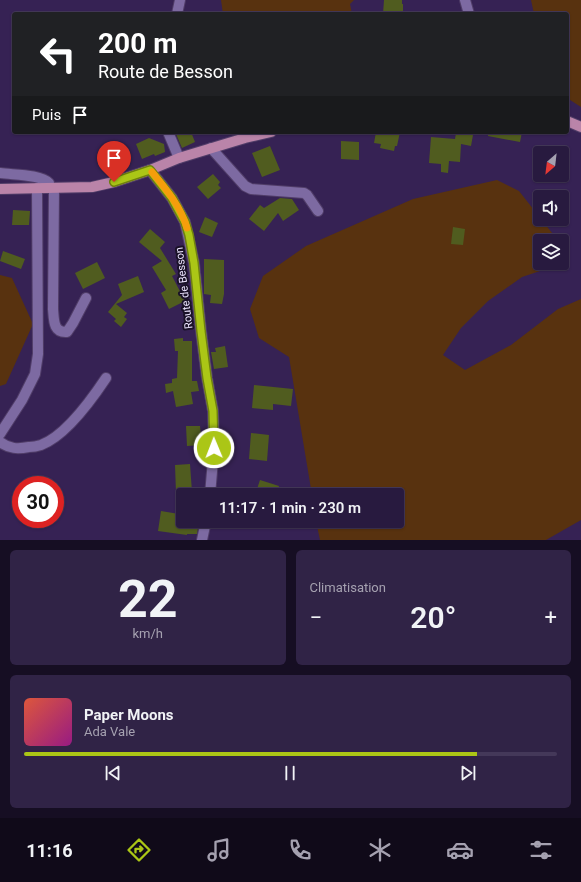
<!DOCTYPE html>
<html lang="fr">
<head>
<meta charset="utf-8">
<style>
	:root { --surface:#281a3f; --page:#302346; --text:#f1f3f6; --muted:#a5a1b0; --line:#443859; --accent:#abc616 }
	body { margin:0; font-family:Roboto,sans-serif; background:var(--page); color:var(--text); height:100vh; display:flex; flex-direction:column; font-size:15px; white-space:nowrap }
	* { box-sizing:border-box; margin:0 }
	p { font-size:13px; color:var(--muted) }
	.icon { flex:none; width:22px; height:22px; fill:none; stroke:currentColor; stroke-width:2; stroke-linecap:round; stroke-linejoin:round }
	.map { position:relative; height:540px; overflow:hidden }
	.panel { display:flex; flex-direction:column; gap:10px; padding:10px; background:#160e23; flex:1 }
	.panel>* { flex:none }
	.hud { position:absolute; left:12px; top:12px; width:557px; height:122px; border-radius:4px; box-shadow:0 1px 3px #0004,0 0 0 1px var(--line); background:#202124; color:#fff; overflow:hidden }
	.needle { width:26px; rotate:208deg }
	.buttons { position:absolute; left:533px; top:146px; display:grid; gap:8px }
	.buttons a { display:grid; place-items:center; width:36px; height:36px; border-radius:4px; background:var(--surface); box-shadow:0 1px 3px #0004,0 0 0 1px var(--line); font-size:20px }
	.speed { position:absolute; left:12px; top:476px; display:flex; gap:8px; font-size:20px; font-weight:700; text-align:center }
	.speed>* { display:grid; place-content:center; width:52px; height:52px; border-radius:50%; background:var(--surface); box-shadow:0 1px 3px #0004,0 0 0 1px var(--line); line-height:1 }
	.speed .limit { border:6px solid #d22; background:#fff; color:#111 }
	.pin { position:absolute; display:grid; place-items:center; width:34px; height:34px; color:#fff; margin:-41px -17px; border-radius:50% 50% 50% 0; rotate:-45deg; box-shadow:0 0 4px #0007 }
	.pin .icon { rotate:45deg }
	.me { position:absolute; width:44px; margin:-22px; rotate:359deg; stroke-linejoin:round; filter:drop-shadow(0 0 3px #0008) }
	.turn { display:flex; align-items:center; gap:14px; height:84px; padding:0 20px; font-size:18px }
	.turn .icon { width:52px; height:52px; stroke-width:2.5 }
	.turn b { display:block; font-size:28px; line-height:34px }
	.then { display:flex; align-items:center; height:38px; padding:0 20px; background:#0003; gap:8px; font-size:15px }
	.big { font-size:30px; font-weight:600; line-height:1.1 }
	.panel .widget { flex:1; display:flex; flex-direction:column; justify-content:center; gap:6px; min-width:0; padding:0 14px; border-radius:6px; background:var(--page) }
	.panel .dial { align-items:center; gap:0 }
	.dial b { font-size:52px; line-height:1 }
	.song { display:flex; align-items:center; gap:12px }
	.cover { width:48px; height:48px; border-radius:6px; background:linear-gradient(135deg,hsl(10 70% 55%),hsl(310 70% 35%)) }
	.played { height:4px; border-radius:2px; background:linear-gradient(90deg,var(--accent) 85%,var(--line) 85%) }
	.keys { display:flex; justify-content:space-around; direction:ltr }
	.heat { display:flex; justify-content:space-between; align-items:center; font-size:22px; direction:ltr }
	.panel .tiles { flex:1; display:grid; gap:10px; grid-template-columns:1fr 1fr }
	.widget:last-child { grid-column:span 2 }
	.trip { position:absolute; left:176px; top:488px; width:228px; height:40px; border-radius:4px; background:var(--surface); box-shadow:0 1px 3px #0004,0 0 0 1px var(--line); font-weight:600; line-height:40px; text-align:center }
	.dock { display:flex; height:64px; justify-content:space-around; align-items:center; background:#100a19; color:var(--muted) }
	.dock .icon { width:28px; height:28px }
	.dock .active { color:var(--accent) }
	.dock b { font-size:18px; color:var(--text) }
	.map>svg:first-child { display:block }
</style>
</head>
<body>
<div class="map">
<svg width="581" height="540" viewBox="0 0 581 540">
	<rect width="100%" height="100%" fill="#362254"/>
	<path fill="#58320f" d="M 221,0 L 354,0 L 350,4 L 352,14 L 223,14 Z
		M 531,0 L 581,0 L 581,107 L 567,98 L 567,14 L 534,14 Z
		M 497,180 L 519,191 L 556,238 L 555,241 L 540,241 L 540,263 L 550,263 L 549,268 L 522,277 L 488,301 L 461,328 L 443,355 L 465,370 L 511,345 L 558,309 L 581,299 L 581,520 L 546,540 L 320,540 L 316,521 L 397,521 L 397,495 L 312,495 L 289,357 L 259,338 L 250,309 L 263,276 L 306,246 L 413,199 Z
		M 0,275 L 12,278 L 33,324 L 6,384 L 0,386 Z"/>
	<path fill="#505c1f" d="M 384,0 L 402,0 L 402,4 L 403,4 L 403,14 L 383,14 Z
		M 180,132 L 191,132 L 195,142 L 182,148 L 176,134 Z
		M 376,132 L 400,132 L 397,146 L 395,146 L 394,151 L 380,148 L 381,144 L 374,143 Z
		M 488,132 L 522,132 L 520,142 L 488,136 Z
		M 456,133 L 473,135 L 471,146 L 461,144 L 460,162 L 449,161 L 448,173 L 441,172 L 441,164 L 429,163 L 431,137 L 455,139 Z
		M 149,138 L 164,144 L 165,152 L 155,156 L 154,154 L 142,159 L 136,144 Z
		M 341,141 L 359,142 L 359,160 L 341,159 Z
		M 270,146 L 280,170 L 262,177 L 252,153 Z
		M 116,153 L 119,168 L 104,169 L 103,154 Z
		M 213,174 L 220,182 L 218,185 L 221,188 L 208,199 L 197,187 Z
		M 280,198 L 292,199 L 299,210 L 283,221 L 278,213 L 264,231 L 249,219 L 260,205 L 264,208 Z
		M 13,210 L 30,211 L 29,225 L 12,225 Z
		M 205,217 L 218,223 L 212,237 L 199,232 Z
		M 453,227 L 465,229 L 463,245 L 451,244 Z
		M 150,229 L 165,242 L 160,248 L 176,274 L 172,276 L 185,301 L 169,309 L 161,293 L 166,290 L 152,267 L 162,261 L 139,242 Z
		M 3,251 L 25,259 L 21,269 L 0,261 Z
		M 204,259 L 224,260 L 224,294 L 222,304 L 210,303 L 211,295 L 204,294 Z
		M 97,262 L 105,278 L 83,289 L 75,273 Z
		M 138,276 L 144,292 L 116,304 L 127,313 L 124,317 L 127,319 L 121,327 L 114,321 L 116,319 L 108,312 L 122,295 L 118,284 Z
		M 183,338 L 183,341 L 192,341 L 192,381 L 197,381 L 199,391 L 191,392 L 193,404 L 176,407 L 173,391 L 166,393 L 165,384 L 172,383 L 172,379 L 177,378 L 178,351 L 175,351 L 174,339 Z
		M 225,346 L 228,367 L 214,369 L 211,352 L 216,352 L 215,348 Z
		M 254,385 L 293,389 L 291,406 L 273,404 L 273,410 L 252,408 Z
		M 186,426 L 200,426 L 202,445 L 187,446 Z
		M 251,433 L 269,435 L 267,461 L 249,459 Z
		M 190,464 L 192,492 L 176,493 L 175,465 Z
		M 260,480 L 279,486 L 277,495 L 262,495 L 263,491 L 257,489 Z
		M 161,511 L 179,514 L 179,518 L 183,518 L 183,521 L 199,521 L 197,534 L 187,534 L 187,535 L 158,531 Z"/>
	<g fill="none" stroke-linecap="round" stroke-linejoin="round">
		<defs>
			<path id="minor" d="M 465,0 L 469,14
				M 177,14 L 180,0
				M 168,132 L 179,158
				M 211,148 L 245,186 L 251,189 L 304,193 L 307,195 L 318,211
				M 150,170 L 172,198 L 185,222 L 194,263 L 201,331 L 207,378 L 213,411 L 214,448 L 210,495
				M 0,173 C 13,175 40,174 49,183 L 48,188
				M 54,188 L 53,309 C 54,320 53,333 67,332 L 73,323 L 86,298
				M 0,434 L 22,400 L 35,374 L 38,354 L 37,188
				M 0,442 C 9,449 18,449 29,447 C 33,447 38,446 41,445 C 65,436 92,399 106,378
				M 202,540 L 206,521"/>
			<path id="major" d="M 567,121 L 581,127
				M 0,189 L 92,187 L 114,182 L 150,170 L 179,158 L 245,138 L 271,132"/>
		</defs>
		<use href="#minor" stroke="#503d68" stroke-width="12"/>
		<use href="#major" stroke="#503d68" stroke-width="12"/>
		<use href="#minor" stroke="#7d6aa2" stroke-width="10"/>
		<use href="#major" stroke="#ba84a9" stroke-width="10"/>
	</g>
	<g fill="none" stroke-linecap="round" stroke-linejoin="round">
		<defs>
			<path id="route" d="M 114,182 L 150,170 L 172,198 L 185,222 L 189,235 L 194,263 L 201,331 L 207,378 L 213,411 L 214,448"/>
		</defs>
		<use href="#route" stroke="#6f810e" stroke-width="10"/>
		<use href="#route" stroke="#abc616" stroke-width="7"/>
		<path stroke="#f59e0b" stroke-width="7" d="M 152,172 C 166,189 181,207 187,228"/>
	</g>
	<g text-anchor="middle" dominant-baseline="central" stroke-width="4" stroke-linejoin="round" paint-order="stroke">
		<g font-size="11" fill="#ede5ff" stroke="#1a1228">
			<text transform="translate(184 288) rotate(-97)">Route de Besson</text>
		</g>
	</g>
</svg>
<div class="buttons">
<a><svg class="needle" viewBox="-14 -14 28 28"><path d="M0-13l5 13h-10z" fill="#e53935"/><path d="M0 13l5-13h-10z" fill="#a5a1b0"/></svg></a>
<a><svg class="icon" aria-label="sound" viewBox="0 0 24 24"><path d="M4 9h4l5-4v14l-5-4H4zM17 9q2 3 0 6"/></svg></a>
<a><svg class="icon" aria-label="layers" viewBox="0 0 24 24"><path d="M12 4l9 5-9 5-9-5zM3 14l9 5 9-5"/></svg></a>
</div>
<div class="speed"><div class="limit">30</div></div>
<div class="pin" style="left:114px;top:182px;background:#d93025"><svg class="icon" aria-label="arrive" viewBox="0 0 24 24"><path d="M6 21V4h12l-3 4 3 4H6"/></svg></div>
<svg class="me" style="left:214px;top:448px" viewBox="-20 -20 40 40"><circle r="17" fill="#abc616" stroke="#fff" stroke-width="3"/><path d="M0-11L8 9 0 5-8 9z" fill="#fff"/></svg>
<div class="trip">11:17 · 1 min · 230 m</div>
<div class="hud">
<div class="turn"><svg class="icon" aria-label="left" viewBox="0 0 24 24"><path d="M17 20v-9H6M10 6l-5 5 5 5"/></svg><div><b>200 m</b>Route de Besson</div></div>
<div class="then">Puis<svg class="icon" aria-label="arrive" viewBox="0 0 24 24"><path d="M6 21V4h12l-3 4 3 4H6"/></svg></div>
</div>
</div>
<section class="panel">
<div class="tiles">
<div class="widget dial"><b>22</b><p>km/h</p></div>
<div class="widget"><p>Climatisation</p>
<div class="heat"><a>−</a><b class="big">20°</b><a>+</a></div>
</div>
<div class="widget">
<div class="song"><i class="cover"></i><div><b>Paper Moons</b><p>Ada Vale</p></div></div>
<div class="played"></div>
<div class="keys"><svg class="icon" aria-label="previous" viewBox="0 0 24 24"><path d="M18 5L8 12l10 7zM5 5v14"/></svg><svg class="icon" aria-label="pause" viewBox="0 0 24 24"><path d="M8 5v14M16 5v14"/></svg><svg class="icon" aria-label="next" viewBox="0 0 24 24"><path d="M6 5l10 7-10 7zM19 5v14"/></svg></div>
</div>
</div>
</section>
<nav class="dock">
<b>11:16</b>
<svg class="icon active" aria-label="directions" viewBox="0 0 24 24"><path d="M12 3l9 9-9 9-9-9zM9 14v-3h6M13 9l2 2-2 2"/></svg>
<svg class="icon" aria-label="music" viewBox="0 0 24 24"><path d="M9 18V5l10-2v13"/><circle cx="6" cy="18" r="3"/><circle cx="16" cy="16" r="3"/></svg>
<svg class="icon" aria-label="phone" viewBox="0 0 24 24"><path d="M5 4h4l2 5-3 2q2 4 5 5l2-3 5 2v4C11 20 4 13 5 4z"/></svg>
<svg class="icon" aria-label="climate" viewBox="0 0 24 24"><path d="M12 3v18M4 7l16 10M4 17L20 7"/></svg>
<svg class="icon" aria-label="car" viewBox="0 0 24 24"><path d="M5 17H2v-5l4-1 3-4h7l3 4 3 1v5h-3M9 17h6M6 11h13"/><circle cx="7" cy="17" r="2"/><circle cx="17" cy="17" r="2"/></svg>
<svg class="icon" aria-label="filters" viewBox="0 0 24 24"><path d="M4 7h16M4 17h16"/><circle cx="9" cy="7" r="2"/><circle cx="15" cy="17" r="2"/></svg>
</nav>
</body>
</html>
